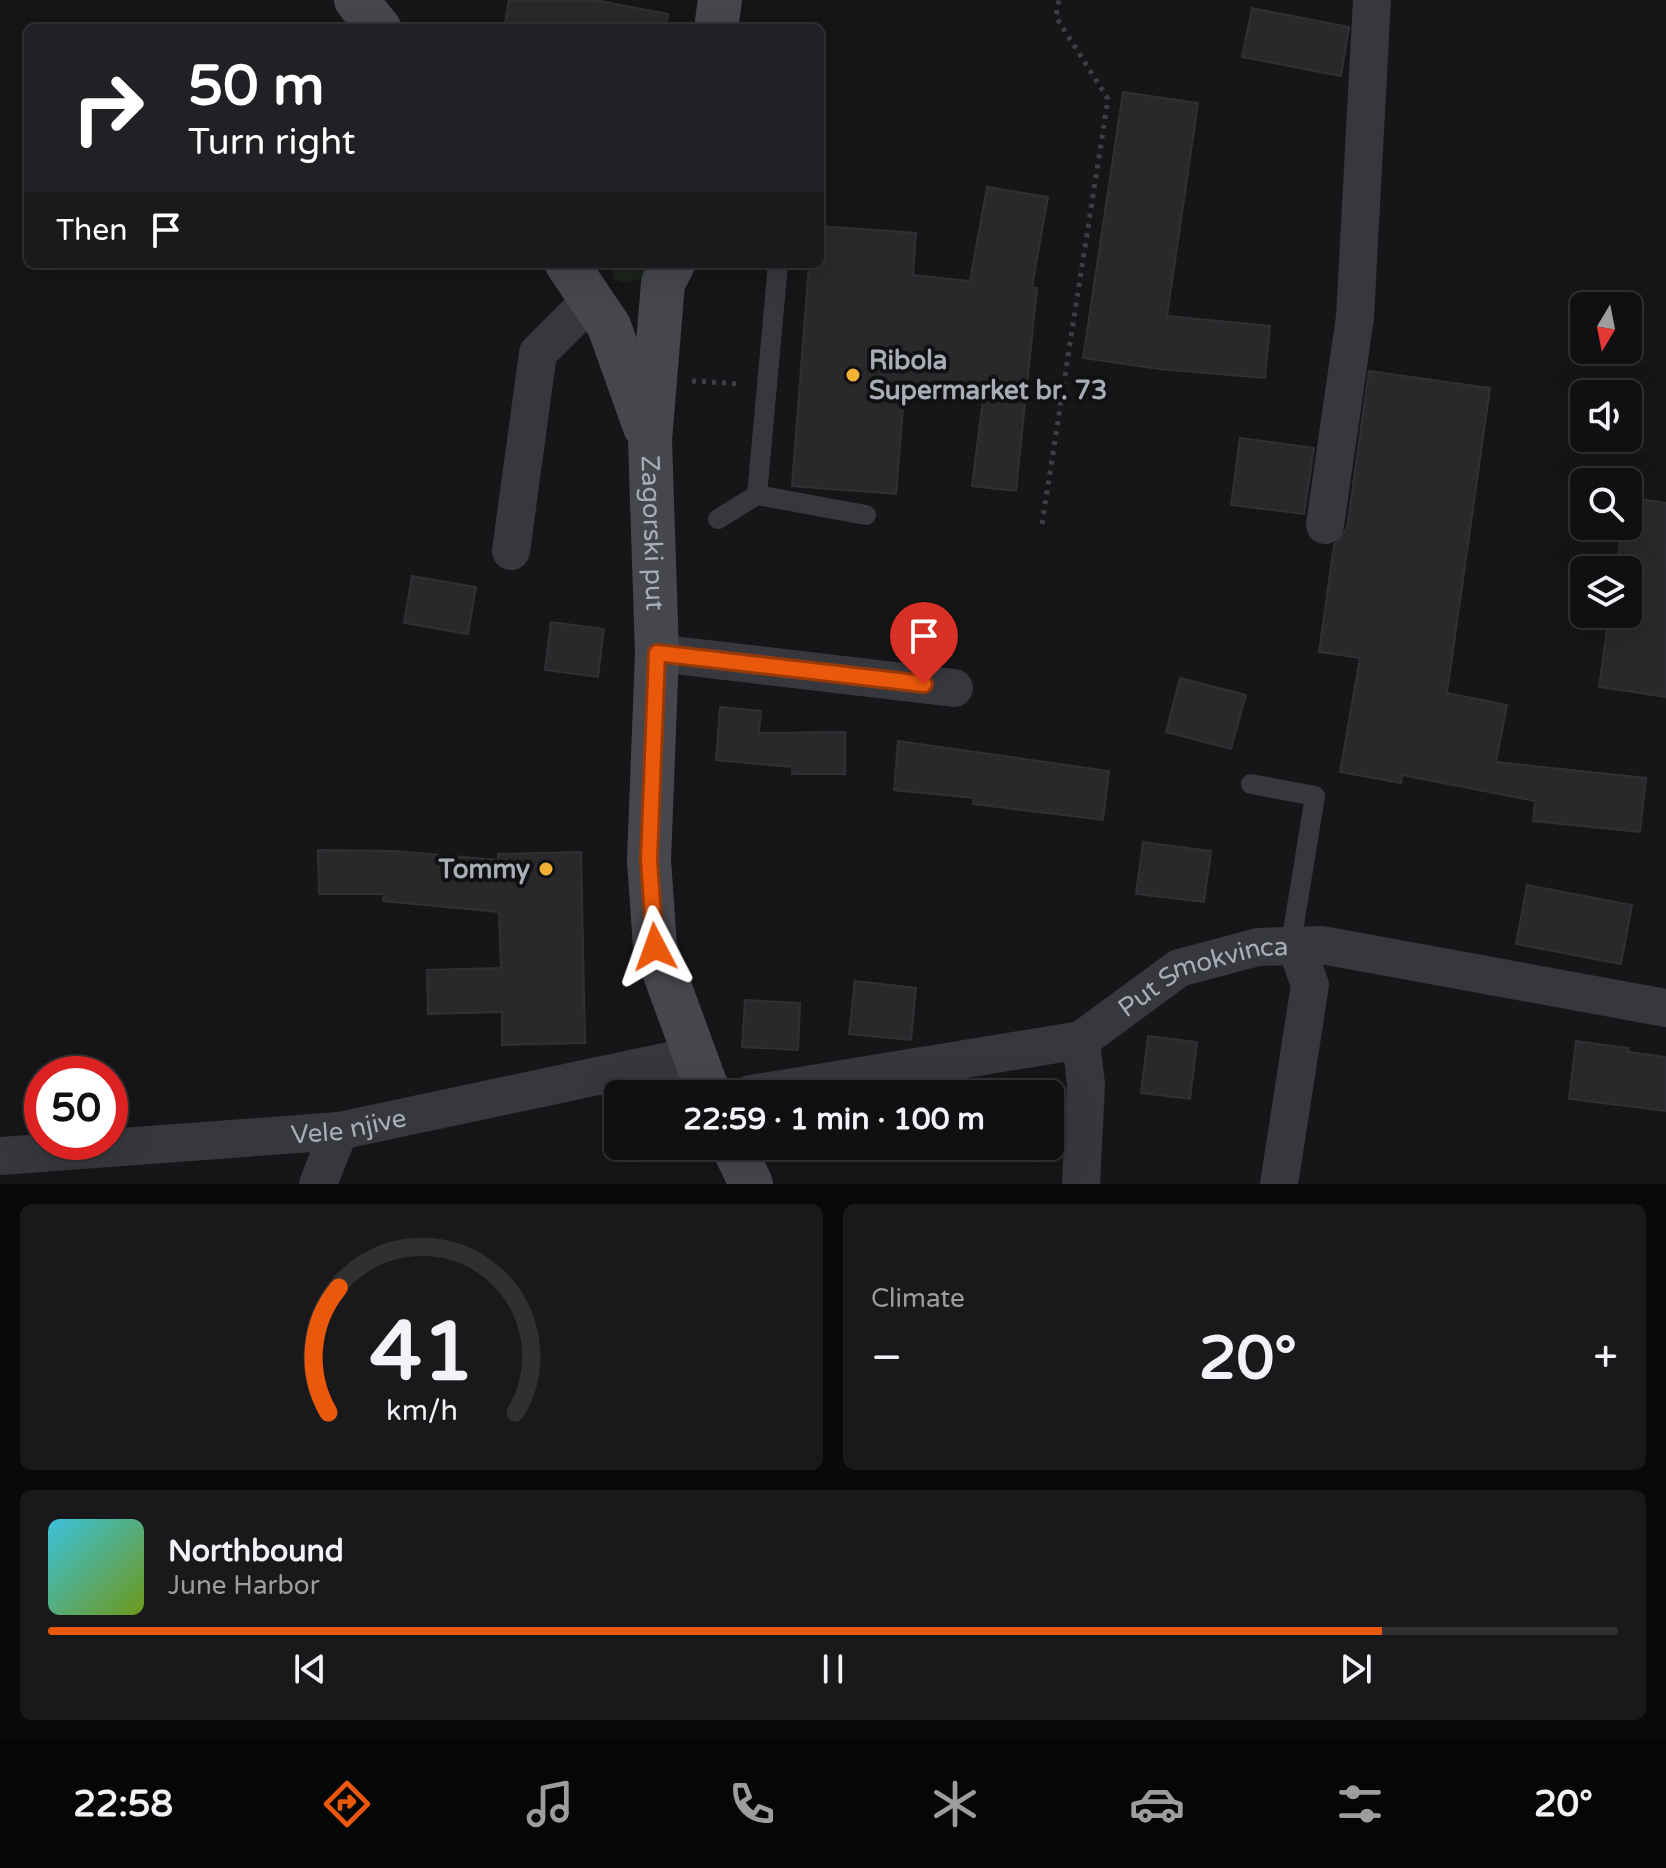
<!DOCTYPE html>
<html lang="en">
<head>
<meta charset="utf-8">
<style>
	:root { --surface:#101012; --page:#19191b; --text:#f1f3f6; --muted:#9c9d9f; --line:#303032; --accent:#ea580c }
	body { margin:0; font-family:"Varela Round",sans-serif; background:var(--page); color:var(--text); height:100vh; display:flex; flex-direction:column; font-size:30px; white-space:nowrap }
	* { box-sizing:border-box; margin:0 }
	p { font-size:26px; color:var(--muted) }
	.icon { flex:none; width:44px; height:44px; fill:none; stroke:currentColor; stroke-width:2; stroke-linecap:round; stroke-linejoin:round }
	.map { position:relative; height:1184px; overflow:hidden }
	.drawer { display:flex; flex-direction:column; gap:20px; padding:20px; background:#09090a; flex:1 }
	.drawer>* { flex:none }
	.top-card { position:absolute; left:24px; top:24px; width:800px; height:244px; border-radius:12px; box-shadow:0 8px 32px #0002,0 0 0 2px var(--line); background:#202124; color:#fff; overflow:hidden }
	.needle { width:52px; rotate:190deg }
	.tools { position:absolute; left:1570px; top:292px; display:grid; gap:16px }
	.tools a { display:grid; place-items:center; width:72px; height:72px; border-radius:12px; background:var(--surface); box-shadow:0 8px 32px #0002,0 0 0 2px var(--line); font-size:40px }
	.speed { position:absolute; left:24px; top:1056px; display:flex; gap:16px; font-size:40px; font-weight:700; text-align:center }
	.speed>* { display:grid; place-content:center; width:104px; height:104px; border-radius:50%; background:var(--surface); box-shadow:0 8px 32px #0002,0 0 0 2px var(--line); line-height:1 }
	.speed .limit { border:12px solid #d22; background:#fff; color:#111 }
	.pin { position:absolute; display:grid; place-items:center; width:68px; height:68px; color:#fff; margin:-82px -34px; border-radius:50% 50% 50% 0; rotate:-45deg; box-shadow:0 0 8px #0007 }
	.pin .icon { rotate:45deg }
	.me { position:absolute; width:88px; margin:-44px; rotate:356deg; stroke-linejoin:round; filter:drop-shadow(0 0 6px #0008) }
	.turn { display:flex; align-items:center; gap:28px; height:168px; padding:0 32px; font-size:36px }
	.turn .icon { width:104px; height:104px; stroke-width:2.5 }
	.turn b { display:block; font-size:56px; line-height:68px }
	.then { display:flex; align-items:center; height:76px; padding:0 32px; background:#0003; gap:16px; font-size:30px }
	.big { font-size:60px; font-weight:800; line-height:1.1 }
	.drawer .card { flex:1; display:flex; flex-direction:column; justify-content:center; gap:12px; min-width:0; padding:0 28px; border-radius:12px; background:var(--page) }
	.drawer .dial { align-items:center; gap:0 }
	.dial svg { height:208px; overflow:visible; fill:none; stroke:var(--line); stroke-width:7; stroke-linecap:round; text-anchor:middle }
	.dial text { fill:var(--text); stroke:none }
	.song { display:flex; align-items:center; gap:24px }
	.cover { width:96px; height:96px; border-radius:12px; background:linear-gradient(135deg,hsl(190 70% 55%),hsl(80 70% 35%)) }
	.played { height:8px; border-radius:4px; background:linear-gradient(90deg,var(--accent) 85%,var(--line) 85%) }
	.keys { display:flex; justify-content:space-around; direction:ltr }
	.heat { display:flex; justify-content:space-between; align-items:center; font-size:44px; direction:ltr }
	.drawer .tiles { flex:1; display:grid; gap:20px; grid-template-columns:1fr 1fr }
	.card:last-child { grid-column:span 2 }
	.trip { position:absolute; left:604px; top:1080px; width:460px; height:80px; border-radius:12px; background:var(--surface); box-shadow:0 8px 32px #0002,0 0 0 2px var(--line); font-weight:800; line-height:80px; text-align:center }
	.tabs { display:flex; height:128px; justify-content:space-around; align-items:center; background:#060607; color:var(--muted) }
	.tabs .icon { width:56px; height:56px }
	.tabs .current { color:var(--accent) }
	.tabs b { font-size:36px; color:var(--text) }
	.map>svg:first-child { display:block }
</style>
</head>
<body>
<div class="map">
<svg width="1666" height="1184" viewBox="0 0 1666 1184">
	<rect width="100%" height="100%" fill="#161618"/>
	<path fill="#1c231d" d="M 612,264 L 661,264 C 647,276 632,288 614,279 Z"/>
	<path fill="#29292c" stroke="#303034" stroke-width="2" d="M 509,0 L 595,0 L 668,14 L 666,28 L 504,28 Z
		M 1252,8 L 1349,27 L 1341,76 L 1242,57 Z
		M 1123,92 L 1198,103 L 1167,316 L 1270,326 L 1265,378 L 1159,369 L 1083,358 Z
		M 987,187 L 1048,197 L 1032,287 L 1037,288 L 1016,491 L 972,486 L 984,392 L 905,383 L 896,494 L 792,486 L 809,264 L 820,264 L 820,226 L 916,233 L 913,275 L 970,281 Z
		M 1369,371 L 1490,388 L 1447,693 L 1507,705 L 1496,762 L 1646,778 L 1640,832 L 1533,821 L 1535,801 L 1402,775 L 1401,783 L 1340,772 L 1360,658 L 1319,652 L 1334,545 L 1347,528 Z
		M 1240,438 L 1314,448 L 1304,514 L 1231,505 Z
		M 1628,497 L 1666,503 L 1666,697 L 1599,687 L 1609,614 L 1628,614 L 1628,570 L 1616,570 L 1622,526 L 1628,526 Z
		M 412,576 L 476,587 L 468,634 L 404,623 Z
		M 551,622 L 604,629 L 598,677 L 545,670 Z
		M 1180,678 L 1246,695 L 1231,749 L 1166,732 Z
		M 720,707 L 761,711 L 759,733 L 845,732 L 845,774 L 792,774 L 792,767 L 716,760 Z
		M 898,741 L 1109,771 L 1103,820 L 973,804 L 974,798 L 894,790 Z
		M 1143,842 L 1211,851 L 1204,902 L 1136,894 Z
		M 318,850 L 394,851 L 498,860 L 498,854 L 581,852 L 585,1043 L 502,1045 L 502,1012 L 428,1014 L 427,970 L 501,968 L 499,912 L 383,901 L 384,894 L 319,894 Z
		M 1527,885 L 1632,905 L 1621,964 L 1516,944 Z
		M 855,981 L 916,988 L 911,1040 L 849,1034 Z
		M 745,1000 L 800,1003 L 798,1050 L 742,1047 Z
		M 1148,1036 L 1197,1042 L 1190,1099 L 1141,1093 Z
		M 1576,1041 L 1629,1048 L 1628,1052 L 1666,1057 L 1666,1111 L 1569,1099 Z"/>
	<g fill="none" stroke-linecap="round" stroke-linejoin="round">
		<path stroke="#3d3f44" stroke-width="5" stroke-dasharray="4 6" stroke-linecap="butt" d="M 692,381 L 742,384
			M 1042,524 L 1108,99 L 1056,17 L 1059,0"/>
		<path stroke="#37383d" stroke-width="20" d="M 757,495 L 778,264
			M 718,519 L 757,495 L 866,515
			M 1251,784 L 1315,796 L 1293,931 L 1297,948"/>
		<g stroke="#37383d" stroke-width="38">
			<path d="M 1325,525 L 1355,317 L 1372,0"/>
			<path d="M 511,551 L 538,353 L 591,300"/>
			<path d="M 657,653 L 954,688"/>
			<path d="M 1081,1040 L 1086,1085 L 1081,1184"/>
			<path id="s1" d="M 751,1094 L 1081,1040 L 1179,968 L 1258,947 L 1322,945 L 1666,1008"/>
			<path id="s2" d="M 0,1156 L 339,1131 L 692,1056"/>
			<path d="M 318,1184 L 339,1131"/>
			<path d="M 1279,1184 L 1310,985 L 1297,948"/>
		</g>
		<g stroke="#45474d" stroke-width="44">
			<path d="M 356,0 L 379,28"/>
			<path d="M 716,28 L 720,0"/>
			<path d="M 567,264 L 609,326 L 645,427"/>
			<path id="s3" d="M 673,264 L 663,283 L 650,440 L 657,653 L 649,860 L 655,947 L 709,1094"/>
			<path d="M 733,1146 L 751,1184"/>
		</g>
	</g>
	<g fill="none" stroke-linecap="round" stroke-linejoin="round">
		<defs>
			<path id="route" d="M 655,947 L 649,860 L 657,653 L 924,684"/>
		</defs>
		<use href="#route" stroke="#983908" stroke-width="20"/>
		<use href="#route" stroke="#ea580c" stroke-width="14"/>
	</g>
	<g fill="#f2b134" stroke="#111113" stroke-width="3">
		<circle cx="853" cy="375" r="8"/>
		<circle cx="546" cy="869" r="8"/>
	</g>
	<g text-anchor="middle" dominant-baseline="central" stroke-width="8" stroke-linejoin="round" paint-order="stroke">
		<g font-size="26" font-weight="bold" fill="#a8adb8" stroke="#111113" text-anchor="start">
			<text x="869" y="360">Ribola<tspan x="869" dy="30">Supermarket br. 73</tspan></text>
			<text x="530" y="869" text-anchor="end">Tommy</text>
		</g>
		<g font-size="26" fill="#a8adb8" stroke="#111113">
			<text stroke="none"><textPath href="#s3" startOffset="272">Zagorski put</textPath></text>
			<text stroke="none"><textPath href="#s1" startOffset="476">Put Smokvinca</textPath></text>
			<text stroke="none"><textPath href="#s2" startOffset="350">Vele njive</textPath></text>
		</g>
	</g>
</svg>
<div class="tools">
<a><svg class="needle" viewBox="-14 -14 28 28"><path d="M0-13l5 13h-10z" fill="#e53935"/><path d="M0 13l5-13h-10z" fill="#9c9d9f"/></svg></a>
<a><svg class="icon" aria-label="sound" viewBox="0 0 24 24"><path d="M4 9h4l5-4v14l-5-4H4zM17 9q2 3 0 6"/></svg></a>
<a><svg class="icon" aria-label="search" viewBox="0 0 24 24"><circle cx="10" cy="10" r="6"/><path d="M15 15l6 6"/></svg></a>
<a><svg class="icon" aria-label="layers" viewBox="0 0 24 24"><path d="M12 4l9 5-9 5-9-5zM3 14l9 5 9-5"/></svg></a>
</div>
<div class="speed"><div class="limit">50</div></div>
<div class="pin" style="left:924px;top:684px;background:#d93025"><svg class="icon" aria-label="arrive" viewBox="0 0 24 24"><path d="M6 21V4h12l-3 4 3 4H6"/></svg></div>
<svg class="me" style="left:655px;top:947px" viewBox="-20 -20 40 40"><path d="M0-17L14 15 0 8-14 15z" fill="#ea580c" stroke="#fff" stroke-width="4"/></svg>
<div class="trip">22:59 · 1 min · 100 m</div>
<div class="top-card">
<div class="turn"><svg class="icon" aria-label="right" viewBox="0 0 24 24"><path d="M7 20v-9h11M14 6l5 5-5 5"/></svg><div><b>50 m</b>Turn right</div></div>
<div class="then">Then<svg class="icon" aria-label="arrive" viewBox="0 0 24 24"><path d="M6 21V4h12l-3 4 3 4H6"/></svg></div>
</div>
</div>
<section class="drawer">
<div class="tiles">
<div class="card dial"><svg viewBox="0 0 100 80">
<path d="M14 69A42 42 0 1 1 86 69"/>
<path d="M14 69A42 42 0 0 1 18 21" stroke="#ea580c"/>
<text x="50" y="56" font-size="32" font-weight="700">41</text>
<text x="50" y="72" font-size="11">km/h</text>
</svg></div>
<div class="card"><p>Climate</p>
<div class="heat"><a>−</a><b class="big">20°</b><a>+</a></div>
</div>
<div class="card">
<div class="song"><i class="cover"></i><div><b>Northbound</b><p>June Harbor</p></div></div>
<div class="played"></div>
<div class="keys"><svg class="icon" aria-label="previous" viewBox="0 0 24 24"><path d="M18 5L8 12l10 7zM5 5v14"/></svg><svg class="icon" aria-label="pause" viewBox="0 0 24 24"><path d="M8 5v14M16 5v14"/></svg><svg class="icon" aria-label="next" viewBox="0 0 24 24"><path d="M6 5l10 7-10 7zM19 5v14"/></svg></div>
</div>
</div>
</section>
<nav class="tabs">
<b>22:58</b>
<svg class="icon current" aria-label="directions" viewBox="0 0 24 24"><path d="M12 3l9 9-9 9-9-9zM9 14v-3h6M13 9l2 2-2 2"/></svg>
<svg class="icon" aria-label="music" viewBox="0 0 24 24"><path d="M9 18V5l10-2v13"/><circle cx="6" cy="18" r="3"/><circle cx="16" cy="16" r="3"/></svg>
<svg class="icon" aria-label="phone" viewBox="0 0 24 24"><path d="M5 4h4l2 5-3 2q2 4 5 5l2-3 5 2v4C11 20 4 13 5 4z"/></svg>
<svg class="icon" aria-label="climate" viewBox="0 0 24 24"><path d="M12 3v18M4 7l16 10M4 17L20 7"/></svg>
<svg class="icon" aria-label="car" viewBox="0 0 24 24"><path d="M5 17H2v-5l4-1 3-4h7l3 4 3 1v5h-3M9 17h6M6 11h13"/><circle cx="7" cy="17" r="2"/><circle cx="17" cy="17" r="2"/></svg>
<svg class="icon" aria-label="filters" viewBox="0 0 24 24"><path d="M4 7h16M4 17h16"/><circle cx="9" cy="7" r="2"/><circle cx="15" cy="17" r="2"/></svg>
<b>20°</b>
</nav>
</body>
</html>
